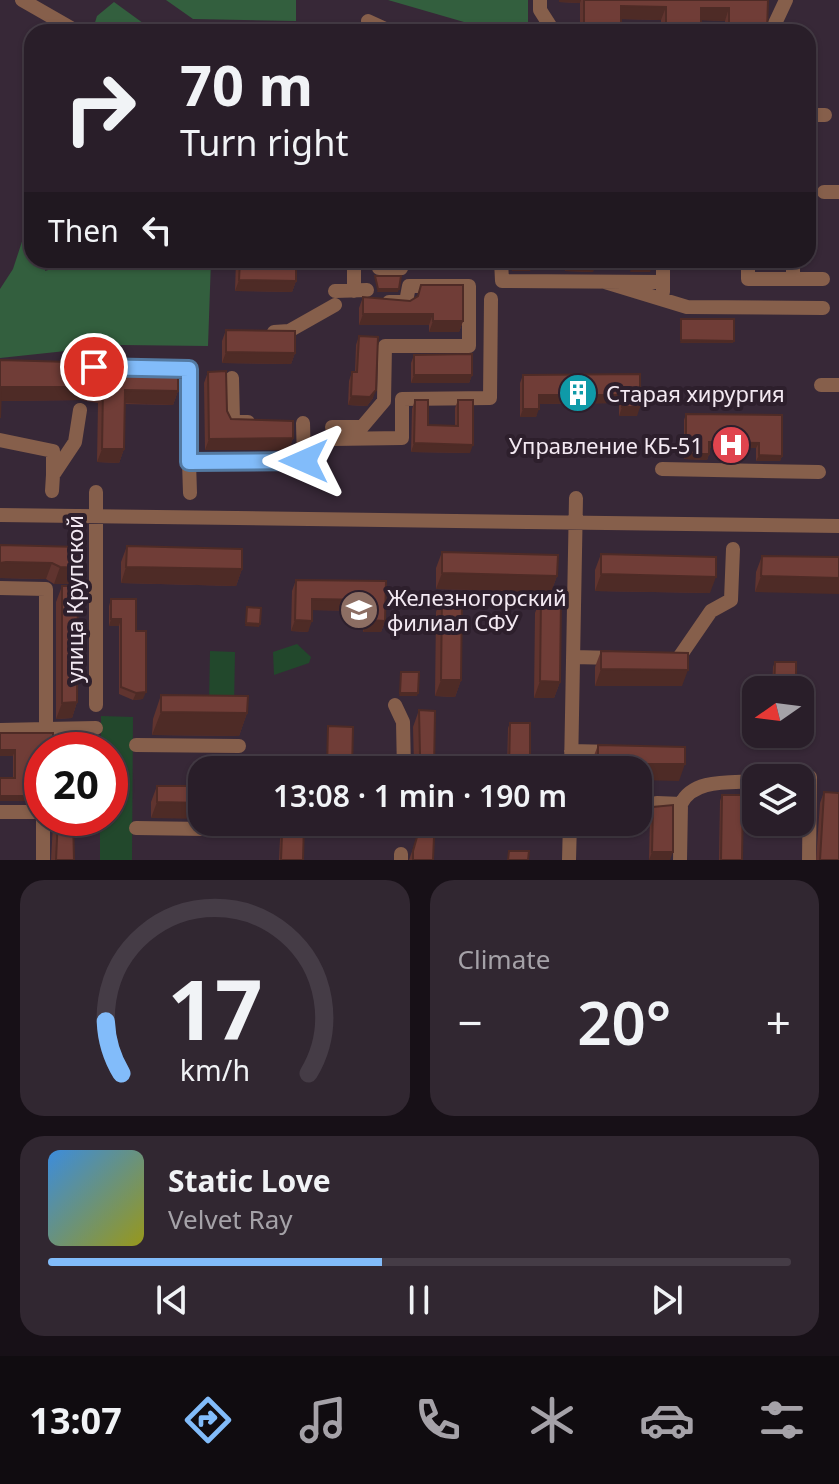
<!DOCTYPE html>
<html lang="en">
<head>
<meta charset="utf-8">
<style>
	:root { --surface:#291e29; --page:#312731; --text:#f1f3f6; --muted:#a5a2a8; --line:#453c46; --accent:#82bcfa }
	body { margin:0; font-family:"Noto Sans",sans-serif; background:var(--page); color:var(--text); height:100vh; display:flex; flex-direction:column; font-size:30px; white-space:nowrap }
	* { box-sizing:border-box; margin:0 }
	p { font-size:26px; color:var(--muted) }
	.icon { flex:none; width:44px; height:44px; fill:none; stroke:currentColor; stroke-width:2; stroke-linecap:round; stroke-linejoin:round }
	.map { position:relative; height:860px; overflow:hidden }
	.drawer { display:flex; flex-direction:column; gap:20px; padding:20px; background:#171017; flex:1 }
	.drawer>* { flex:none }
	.hud { position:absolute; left:24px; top:24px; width:792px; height:244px; border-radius:24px; box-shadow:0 2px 6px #0004,0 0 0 2px var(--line); background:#291e29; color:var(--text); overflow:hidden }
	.needle { width:52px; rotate:256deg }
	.buttons { position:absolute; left:742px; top:676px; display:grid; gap:16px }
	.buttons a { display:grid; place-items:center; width:72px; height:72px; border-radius:16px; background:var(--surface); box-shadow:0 2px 6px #0004,0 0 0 2px var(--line); font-size:40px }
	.speed { position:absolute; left:24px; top:732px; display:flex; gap:16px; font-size:40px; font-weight:700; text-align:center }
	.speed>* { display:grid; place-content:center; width:104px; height:104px; border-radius:50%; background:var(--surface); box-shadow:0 2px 6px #0004,0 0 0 2px var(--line); line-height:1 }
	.speed .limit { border:12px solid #d22; background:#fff; color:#111 }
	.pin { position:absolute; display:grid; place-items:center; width:68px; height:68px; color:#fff; margin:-34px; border:4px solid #fff; border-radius:50%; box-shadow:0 2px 8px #0007 }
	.me { position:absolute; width:88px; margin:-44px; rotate:270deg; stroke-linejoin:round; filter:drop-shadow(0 0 6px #0008) }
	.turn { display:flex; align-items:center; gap:28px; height:168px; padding:0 24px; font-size:36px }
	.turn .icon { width:104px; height:104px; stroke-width:2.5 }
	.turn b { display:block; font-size:56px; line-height:68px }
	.then { display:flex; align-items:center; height:76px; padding:0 24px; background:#0003; gap:16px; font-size:30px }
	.big { font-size:60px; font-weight:600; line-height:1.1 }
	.drawer .card { flex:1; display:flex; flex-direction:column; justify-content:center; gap:12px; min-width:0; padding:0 28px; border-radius:24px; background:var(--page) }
	.drawer .dial { align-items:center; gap:0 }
	.dial svg { height:208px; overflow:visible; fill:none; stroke:var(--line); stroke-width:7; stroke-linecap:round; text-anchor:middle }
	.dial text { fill:var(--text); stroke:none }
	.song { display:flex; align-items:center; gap:24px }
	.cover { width:96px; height:96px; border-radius:12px; background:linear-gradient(135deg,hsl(210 70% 55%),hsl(60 70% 35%)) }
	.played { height:8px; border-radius:4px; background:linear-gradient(90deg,var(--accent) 45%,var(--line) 45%) }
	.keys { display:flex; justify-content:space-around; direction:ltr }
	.heat { display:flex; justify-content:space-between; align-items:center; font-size:44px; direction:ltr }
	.drawer .tiles { flex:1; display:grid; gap:20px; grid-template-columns:1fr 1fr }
	.card:last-child { grid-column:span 2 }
	.trip { position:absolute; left:188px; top:756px; width:464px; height:80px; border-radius:24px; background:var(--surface); box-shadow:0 2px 6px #0004,0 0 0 2px var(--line); font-weight:600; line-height:80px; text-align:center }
	.dock { display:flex; height:128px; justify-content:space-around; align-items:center; background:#100c10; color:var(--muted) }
	.dock .icon { width:56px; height:56px }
	.dock .active { color:var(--accent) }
	.dock b { font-size:36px; color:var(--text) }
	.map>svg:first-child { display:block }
</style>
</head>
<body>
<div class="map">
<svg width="839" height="860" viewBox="0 0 839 860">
	<rect width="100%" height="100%" fill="#372837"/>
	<path fill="#22482c" d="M 297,644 L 311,657 L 309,663 L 274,675 L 273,652 Z
		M 210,651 L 235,652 L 234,706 L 209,704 Z
		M 101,716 L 133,717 L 132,860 L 100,860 L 100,818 L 110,818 L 110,750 L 101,750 Z"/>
	<path fill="#335f3e" d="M 166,0 L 296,0 L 296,21 L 193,19 Z
		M 388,0 L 528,0 L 528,32 L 483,32 L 464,22 Z
		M 114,2 L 147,26 L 139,32 L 92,32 L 97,16 Z
		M 32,211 L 32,260 L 47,260 L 45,271 L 79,260 L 211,260 L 208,346 L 122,345 L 0,358 L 0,289 L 13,269 Z"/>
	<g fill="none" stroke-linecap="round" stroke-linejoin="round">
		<path stroke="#865f4b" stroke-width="14" d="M 22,0 L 78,32
			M 540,0 L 540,10 L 554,32
			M 368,21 L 392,32
			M 771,32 L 786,0
			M 808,115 L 825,115
			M 824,192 L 839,192
			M 501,260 L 502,281 L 663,282
			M 663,260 L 663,292
			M 748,260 L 748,279 L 823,279
			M 379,268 L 401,268 L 405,260
			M 793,279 L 793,260
			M 605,282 L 687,307 L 823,308
			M 335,291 L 367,290
			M 354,291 L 354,260
			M 274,332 L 289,331 L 335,305
			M 162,368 L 189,369 L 189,462
			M 232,378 L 233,422 L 248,422
			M 821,385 L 839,385
			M 332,427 L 362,427 L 384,401 L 385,346 L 469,346 L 469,286 L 409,286 L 406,302 L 389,302
			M 332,439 L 402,438 L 402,399 L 490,398 L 491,299
			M 0,440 L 53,451 L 53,474
			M 662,469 L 819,472
			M 52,491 L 53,475 L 75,442 L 80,410
			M 190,493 L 189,462 L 304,461 L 303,423
			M 0,515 L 839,526
			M 0,588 L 46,589 L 46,729 L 96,728
			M 573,657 L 616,658
			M 678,659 L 711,611 L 731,600 L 733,549
			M 96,705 L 96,492
			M 395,705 L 403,722 L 404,770
			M 0,730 L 46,729
			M 136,745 L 239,746
			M 571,751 L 614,752
			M 571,770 L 576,498
			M 769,778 L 810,777 L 809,860
			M 681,804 C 693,778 732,783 756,781
			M 638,809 L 657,803 L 681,804 L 680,860
			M 0,812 L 42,812
			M 136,828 L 276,830
			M 43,860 L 43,818
			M 401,860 L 401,854
			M 569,860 L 570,822"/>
	</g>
	<path fill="#60342f" d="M 559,0 L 768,0 L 767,32 L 725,32 L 725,21 L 701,20 L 701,32 L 661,32 L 661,20 L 621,19 L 621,32 L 580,32 L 580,3 L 559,2 Z
		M 236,260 L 296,260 L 296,281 L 292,292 L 235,291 Z
		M 511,260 L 595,260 L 593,272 L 565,271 L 565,260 L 532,260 L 530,271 L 512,271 Z
		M 421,285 L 463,321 L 459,332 L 429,332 L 429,325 L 359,325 L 359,308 L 363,297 L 410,301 L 417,297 Z
		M 226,330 L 295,353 L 291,364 L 222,363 L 222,341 Z
		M 359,336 L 373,398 L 367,406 L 348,405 L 349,381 L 352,372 L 355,372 L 356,345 Z
		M 414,355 L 472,375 L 469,383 L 411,383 L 411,363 Z
		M 0,360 L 178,391 L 173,405 L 124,404 L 124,449 L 119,463 L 97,462 L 98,403 L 81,400 L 1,401 L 0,420 Z
		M 208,372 L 231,419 L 293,438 L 289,450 L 205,450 L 204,383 Z
		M 640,374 L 637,416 L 619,416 L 619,403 L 539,404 L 536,417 L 520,417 L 520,383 L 523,375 Z
		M 415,400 L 428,425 L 455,426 L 455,408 L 458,400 L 470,453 L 411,452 L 412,409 Z
		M 686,414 L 782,415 L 782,456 L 780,461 L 756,461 L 756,448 L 709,448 L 709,454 L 707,460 L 684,459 L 684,420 Z
		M 0,545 L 79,568 L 74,584 L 54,584 L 46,579 L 0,578 Z
		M 127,546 L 242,569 L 236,586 L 121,583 L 121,562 Z
		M 442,552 L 557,576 L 551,592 L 436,589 L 436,568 Z
		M 601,554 L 710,593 L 595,591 L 595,570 Z
		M 762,556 L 839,557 L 755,592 L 756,572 Z
		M 296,580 L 386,581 L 385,621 L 381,632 L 363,632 L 363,611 L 312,610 L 308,632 L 291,631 L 292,591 Z
		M 62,586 L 77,702 L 72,718 L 56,719 L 56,602 Z
		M 442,595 L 461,680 L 455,697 L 435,696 L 436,612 Z
		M 541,597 L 560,682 L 554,698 L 534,698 L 535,613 Z
		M 111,599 L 136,631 L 143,699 L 133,700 L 119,694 L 119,626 L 109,626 L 109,606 Z
		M 601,651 L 682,686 L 595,686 L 595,667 Z
		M 775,662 L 796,690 L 772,690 L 773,667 Z
		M 161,695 L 247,713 L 239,736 L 152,735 L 153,719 Z
		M 419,710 L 434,770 L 412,770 L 414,764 L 413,727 Z
		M 510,723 L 530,770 L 507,770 L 508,728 Z
		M 0,733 L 42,750 L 42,801 L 0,801 L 13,778 L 13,756 L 0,756 Z
		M 598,745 L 679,781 L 638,770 L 592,770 L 592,761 Z
		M 157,786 L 202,786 L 151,818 L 151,802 Z
		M 824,792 L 839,860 L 816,860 L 820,803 Z
		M 722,795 L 742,860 L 719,860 L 720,801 Z
		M 653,807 L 670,860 L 649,860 L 650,816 Z
		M 55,818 L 73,818 L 74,860 L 51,860 L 53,824 Z
		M 282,834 L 303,860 L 279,860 L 280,839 Z
		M 417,837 L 433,860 L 409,860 Z"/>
	<path fill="#4e2b26" d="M 559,0 L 581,0 L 580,3 L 559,2 Z
		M 621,6 L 666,7 L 661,20 L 616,19 Z
		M 701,8 L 729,8 L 725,21 L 697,20 Z
		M 415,260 L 433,260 L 432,261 L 415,261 Z
		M 760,263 L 784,263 L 782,269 L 758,269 Z
		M 514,265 L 532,265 L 530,271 L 512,271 Z
		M 567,266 L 595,266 L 593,272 L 565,271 Z
		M 632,266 L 652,266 L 650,272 L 630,272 Z
		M 239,280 L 296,281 L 292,292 L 235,291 Z
		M 378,289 L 399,289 L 398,292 L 377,292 Z
		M 363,314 L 433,314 L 429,325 L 359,325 Z
		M 433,321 L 463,321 L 459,332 L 429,332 Z
		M 681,340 L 734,341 L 733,343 L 680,343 Z
		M 226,352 L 295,353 L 291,364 L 222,363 Z
		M 414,375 L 472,375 L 469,383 L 411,383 Z
		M 1,387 L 86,387 L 81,400 L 0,401 Z
		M 125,390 L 178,391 L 173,405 L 120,403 Z
		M 376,390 L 373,398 L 367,406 L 348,405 L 351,396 Z
		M 539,395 L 622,395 L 619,403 L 536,404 Z
		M 622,407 L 640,407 L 637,416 L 619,416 Z
		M 523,409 L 539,409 L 536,417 L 520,417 Z
		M 293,438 L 289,450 L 205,450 L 209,439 Z
		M 709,442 L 759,443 L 756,448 L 707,448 Z
		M 414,443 L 473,445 L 470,453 L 411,452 Z
		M 102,449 L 124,449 L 119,463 L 97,462 Z
		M 686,454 L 709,454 L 707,460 L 684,459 Z
		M 759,455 L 782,456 L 780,461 L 756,461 Z
		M 6,562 L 52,563 L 46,579 L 0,578 L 0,563 Z
		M 60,567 L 79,568 L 74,584 L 54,584 Z
		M 126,567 L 242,569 L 236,586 L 121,583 Z
		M 442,573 L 557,576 L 551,592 L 436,589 Z
		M 601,574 L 716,577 L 710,593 L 595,591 Z
		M 761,576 L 839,578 L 839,594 L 755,592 Z
		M 312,599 L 368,600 L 363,611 L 308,610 Z
		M 111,619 L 121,619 L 119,626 L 109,626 Z
		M 295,620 L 312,621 L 308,632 L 291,631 Z
		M 367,620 L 385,621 L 381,632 L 363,632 Z
		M 246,623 L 260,624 L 259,627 L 245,626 Z
		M 601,669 L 688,670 L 682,686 L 595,686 Z
		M 441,680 L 461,680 L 455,697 L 435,696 Z
		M 540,681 L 560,682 L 554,698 L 534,698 Z
		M 146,692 L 143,699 L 133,700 L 136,693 Z
		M 400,693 L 418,693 L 417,696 L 399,696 Z
		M 77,702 L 72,718 L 56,719 L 62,703 Z
		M 161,712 L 247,713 L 239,736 L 152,735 Z
		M 774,743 L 795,743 L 793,749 L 772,749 Z
		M 0,750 L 15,750 L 13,756 L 0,756 Z
		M 598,764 L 685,764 L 679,781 L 638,780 L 638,770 L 596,770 Z
		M 0,796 L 42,796 L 42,801 L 0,801 Z
		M 157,802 L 202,803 L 202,819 L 151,818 Z
		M 652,852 L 673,852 L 670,860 L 649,860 Z"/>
	<path fill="#703d37" stroke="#4e2b26" stroke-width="2" d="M 584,0 L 768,0 L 767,32 L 729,32 L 729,8 L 701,8 L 701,32 L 666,32 L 666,7 L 621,6 L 621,32 L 584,32 Z
		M 240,260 L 296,260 L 296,281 L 239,280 Z
		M 514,260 L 532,260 L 532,265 L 514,265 Z
		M 567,260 L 595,260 L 595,266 L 567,266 Z
		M 632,260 L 652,260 L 652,266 L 632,266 Z
		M 760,260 L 784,260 L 784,263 L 760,263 Z
		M 375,276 L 401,276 L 399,289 L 378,289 Z
		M 421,285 L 463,285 L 463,321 L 433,321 L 433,314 L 363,314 L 363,297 L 410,301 L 418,296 Z
		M 681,319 L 734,319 L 734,341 L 681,340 Z
		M 226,330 L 295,331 L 295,353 L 226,352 Z
		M 359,336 L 378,337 L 376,390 L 370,397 L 351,396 L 352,372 L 357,372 Z
		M 472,354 L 472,375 L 414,375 L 414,355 Z
		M 0,360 L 178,365 L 178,391 L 125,390 L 124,449 L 102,449 L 103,389 L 86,387 L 1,387 L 0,418 Z
		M 226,371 L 227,411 L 231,419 L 293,421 L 293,438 L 209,439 L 208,372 Z
		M 640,374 L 640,407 L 622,407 L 622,395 L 539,395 L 539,409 L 523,409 L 523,375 Z
		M 415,400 L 428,400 L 428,425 L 458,426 L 458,400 L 473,400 L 473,445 L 414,443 Z
		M 686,414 L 782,415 L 782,456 L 759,455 L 759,443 L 709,442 L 709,454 L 686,454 Z
		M 0,545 L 80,547 L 79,568 L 60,567 L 52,563 L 6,562 L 0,563 Z
		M 127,546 L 242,549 L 242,569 L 126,567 Z
		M 442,552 L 558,555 L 557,576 L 442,573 Z
		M 601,554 L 716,557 L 716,577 L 601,574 Z
		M 762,556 L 839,557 L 839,578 L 761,576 Z
		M 296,580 L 386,581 L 385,621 L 367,620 L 368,600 L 312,599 L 312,621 L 295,620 Z
		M 62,586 L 78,586 L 77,702 L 62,703 Z
		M 442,595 L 462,596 L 461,680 L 441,680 Z
		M 541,597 L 561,597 L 560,682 L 540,681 Z
		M 111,599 L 136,599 L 136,631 L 146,631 L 146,692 L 136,693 L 121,687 L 121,619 L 111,619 Z
		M 247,607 L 261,608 L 260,624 L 246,623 Z
		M 601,651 L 688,653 L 688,670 L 601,669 Z
		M 775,662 L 796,662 L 796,690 L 774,690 Z
		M 401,672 L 419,672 L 418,693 L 400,693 Z
		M 161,695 L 248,696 L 247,713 L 161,712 Z
		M 419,710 L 435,711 L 434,770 L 414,770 L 414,763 L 420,754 Z
		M 510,723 L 530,723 L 530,770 L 509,770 Z
		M 328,726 L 353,727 L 352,770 L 327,770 Z
		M 0,733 L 53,733 L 53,750 L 42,750 L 42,796 L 0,796 L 0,778 L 15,778 L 15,750 L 0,750 Z
		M 774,734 L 795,734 L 795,743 L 774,743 Z
		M 598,745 L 685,747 L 685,764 L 598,764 Z
		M 157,786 L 202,786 L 202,803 L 157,802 Z
		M 824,792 L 839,793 L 839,860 L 820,860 Z
		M 722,795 L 743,795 L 742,860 L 721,860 Z
		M 673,805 L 673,852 L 652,852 L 653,807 Z
		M 58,818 L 73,818 L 74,860 L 56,860 Z
		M 288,823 L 304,823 L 303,860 L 281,860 L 282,834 Z
		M 417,837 L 434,837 L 433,860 L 413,860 L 413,851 Z
		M 509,851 L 529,851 L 528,860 L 508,860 Z"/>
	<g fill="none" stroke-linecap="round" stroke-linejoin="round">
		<defs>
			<path id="route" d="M 94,367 L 189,369 L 189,462 L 304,461"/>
		</defs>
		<use href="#route" stroke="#547aa2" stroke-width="20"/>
		<use href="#route" stroke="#82bcfa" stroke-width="14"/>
	</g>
	<defs>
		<symbol id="building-disc" viewBox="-11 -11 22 22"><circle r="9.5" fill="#0f9aa8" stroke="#2d1f2c"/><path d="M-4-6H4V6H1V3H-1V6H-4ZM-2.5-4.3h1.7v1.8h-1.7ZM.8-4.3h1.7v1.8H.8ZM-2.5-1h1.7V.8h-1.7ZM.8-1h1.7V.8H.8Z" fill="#fff"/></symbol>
		<symbol id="hospital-disc" viewBox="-11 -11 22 22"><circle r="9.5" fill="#e0444e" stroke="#2d1f2c"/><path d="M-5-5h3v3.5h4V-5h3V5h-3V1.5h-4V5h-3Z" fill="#fff"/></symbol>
		<symbol id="university-disc" viewBox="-11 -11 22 22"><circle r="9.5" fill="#8d6e63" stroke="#2d1f2c"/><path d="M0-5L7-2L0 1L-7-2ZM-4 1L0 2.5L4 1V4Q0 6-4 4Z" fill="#fff"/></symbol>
	</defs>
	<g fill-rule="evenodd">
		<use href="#building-disc" x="556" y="371" width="44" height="44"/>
		<use href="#hospital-disc" x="709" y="423" width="44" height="44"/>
		<use href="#university-disc" x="337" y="588" width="44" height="44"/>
	</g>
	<g text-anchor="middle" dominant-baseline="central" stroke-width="8" stroke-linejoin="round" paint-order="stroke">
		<g font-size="22" fill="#f3e9f2" stroke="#2d1f2c" text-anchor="start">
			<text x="606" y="393">Старая хирургия</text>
			<text x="703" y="445" text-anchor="end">Управление КБ-51</text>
			<text x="387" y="597">Железногорский<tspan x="387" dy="25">филиал СФУ</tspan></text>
		</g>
		<g font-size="22" fill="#f3e9f2" stroke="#2d1f2c">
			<text transform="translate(74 599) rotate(-90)">улица Крупской</text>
		</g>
	</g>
</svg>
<div class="buttons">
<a><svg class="needle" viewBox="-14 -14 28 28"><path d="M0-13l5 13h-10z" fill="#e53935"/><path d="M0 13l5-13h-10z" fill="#a5a2a8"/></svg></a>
<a><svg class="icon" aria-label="layers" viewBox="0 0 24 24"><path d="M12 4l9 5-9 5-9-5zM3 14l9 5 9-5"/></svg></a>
</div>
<div class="speed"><div class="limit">20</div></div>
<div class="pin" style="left:94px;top:367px;background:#d93025"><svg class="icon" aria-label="arrive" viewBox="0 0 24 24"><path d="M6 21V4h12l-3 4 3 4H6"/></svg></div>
<svg class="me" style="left:304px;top:461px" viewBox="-20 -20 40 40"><path d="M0-17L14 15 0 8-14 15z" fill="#82bcfa" stroke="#fff" stroke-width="4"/></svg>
<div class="trip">13:08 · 1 min · 190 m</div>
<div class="hud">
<div class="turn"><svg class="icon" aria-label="right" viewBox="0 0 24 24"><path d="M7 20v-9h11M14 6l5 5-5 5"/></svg><div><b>70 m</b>Turn right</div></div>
<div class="then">Then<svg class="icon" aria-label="left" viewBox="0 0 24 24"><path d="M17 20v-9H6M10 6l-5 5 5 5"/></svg></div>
</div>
</div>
<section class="drawer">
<div class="tiles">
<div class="card dial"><svg viewBox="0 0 100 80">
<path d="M14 69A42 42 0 1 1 86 69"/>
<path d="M14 69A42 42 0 0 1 8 49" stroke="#82bcfa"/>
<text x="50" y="56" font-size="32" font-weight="700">17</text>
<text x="50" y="72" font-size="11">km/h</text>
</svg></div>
<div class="card"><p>Climate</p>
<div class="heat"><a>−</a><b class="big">20°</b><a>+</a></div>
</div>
<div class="card">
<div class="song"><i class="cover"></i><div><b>Static Love</b><p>Velvet Ray</p></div></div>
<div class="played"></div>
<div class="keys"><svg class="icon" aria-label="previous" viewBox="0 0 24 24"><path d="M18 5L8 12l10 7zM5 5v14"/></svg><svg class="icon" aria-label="pause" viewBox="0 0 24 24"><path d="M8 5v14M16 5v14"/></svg><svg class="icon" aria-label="next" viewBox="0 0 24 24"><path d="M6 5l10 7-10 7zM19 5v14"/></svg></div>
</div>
</div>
</section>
<nav class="dock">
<b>13:07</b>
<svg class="icon active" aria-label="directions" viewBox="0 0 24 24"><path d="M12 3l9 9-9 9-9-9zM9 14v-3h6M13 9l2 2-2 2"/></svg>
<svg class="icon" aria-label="music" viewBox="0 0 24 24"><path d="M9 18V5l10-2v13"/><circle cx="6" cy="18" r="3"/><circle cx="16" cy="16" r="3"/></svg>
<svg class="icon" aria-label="phone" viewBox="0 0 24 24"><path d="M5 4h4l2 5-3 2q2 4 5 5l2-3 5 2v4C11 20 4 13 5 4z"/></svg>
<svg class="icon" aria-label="climate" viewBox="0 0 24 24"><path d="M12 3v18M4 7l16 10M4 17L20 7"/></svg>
<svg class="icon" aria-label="car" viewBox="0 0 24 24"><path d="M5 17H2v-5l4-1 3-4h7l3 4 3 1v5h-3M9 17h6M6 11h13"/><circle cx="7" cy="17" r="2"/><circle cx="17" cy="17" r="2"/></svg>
<svg class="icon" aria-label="filters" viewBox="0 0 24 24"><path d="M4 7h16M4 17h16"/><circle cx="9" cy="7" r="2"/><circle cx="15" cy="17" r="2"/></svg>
</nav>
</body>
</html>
